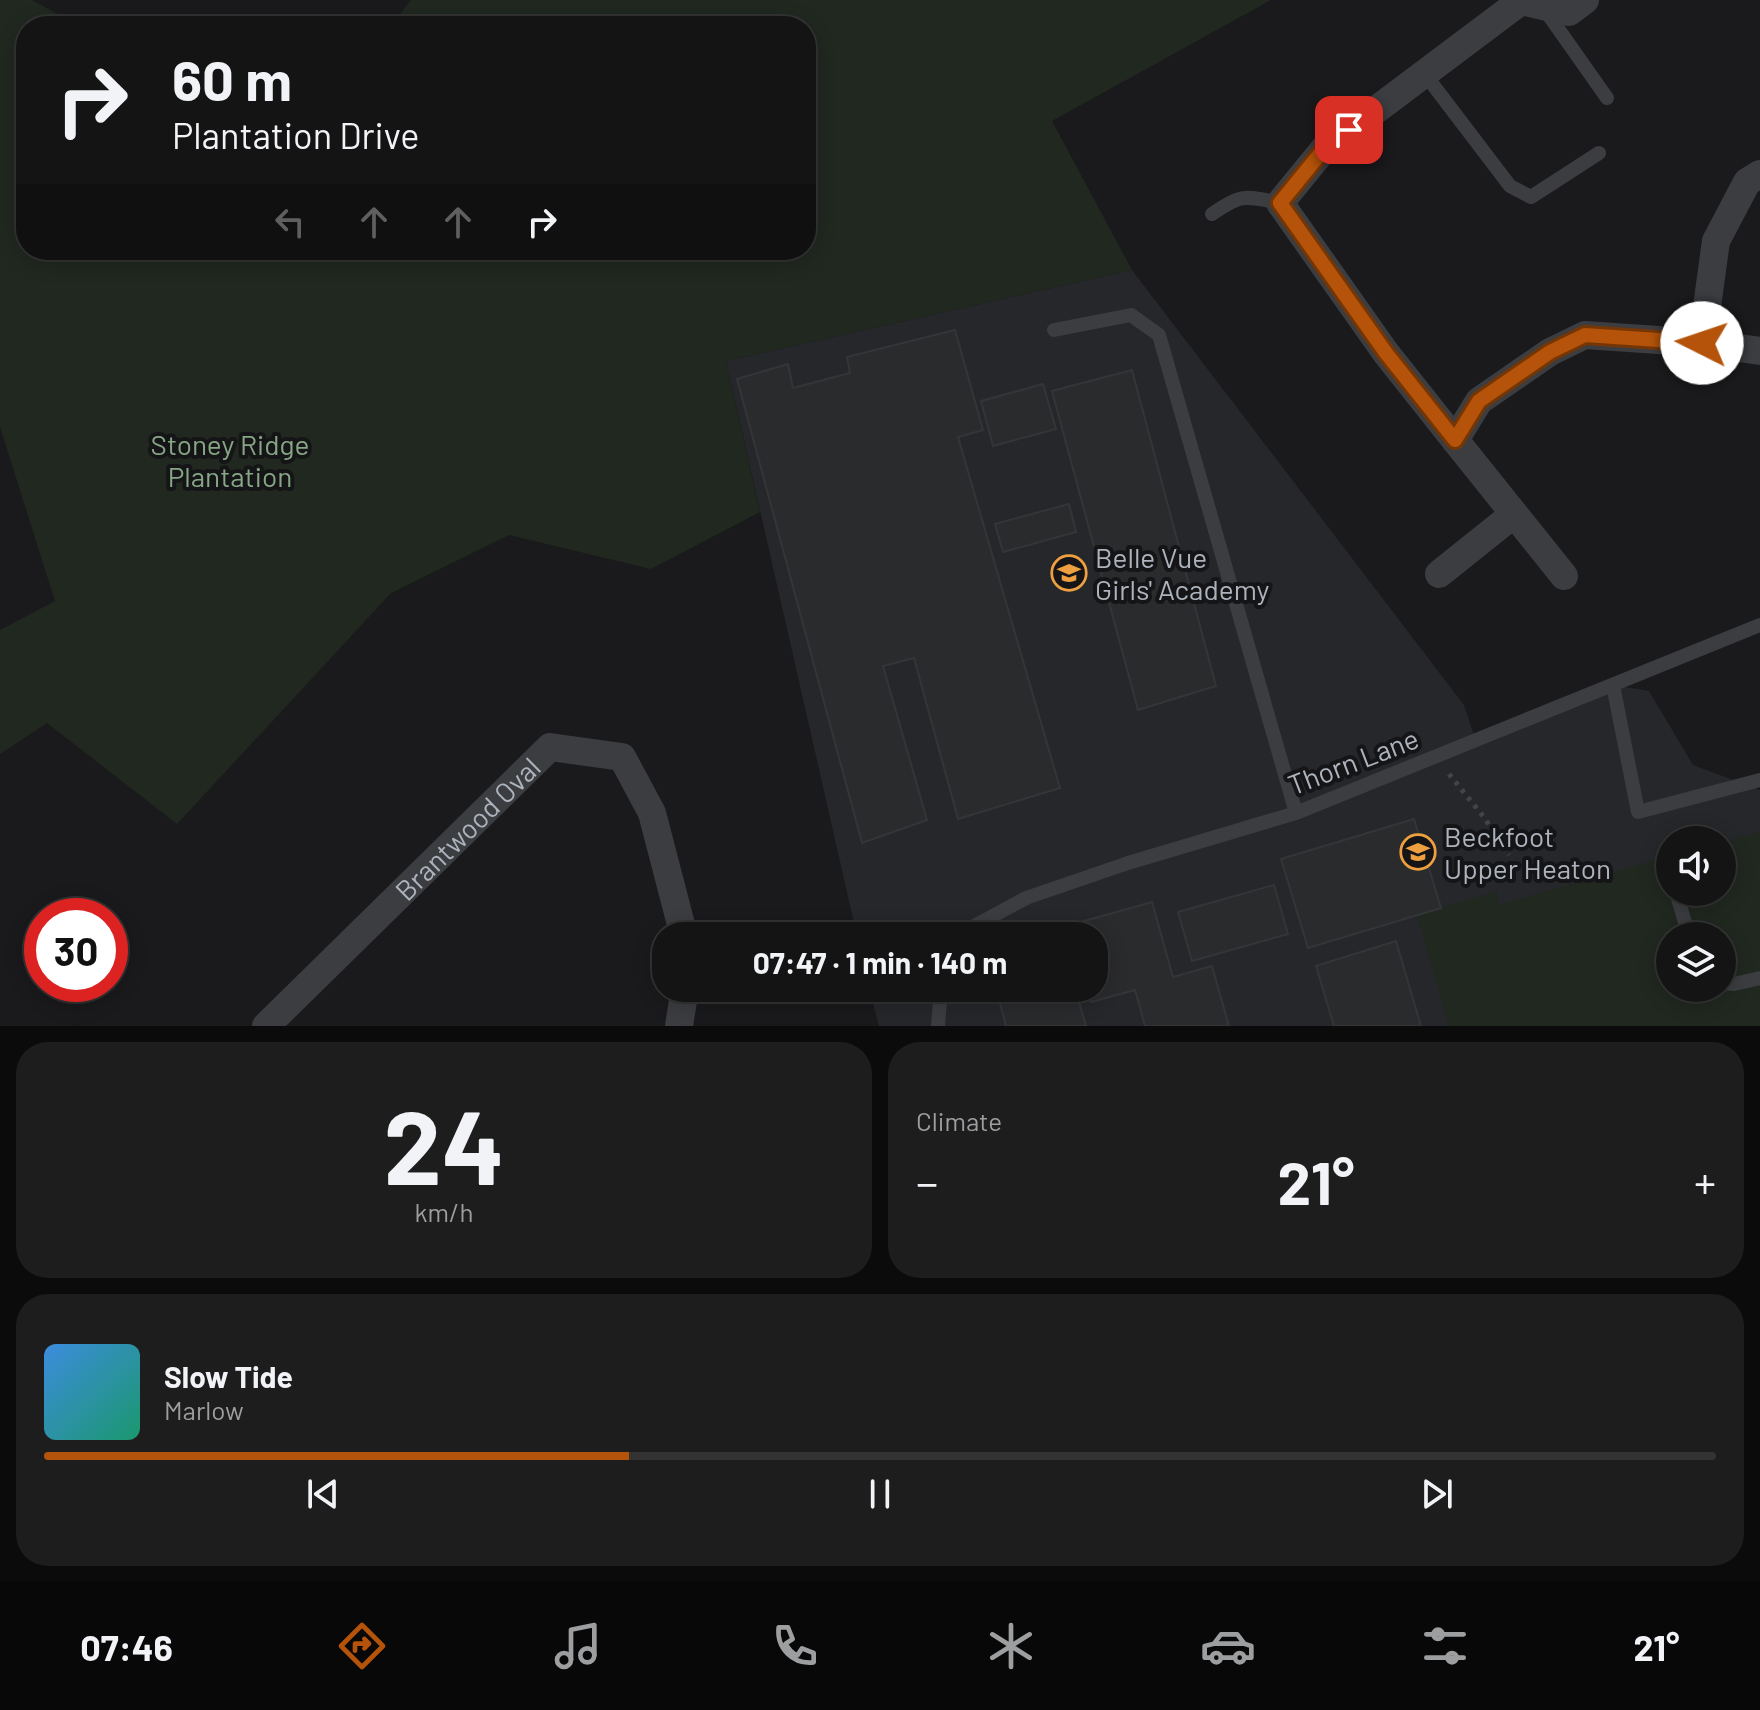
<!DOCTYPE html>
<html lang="en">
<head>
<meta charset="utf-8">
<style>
	:root { --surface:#141415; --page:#1d1d1e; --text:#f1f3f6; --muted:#9d9ea0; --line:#333334; --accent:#b45309 }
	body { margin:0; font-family:Barlow,sans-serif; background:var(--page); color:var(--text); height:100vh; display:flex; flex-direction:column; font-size:30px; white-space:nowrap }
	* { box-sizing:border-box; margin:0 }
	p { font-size:26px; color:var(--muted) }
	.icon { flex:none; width:44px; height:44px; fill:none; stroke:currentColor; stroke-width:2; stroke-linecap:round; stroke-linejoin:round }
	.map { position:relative; height:1026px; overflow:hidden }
	.side { display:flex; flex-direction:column; gap:16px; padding:16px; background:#0b0b0c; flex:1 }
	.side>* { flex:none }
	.guide { position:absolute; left:16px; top:16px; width:800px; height:244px; border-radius:32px; box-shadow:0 4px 20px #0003,0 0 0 2px var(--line); background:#141415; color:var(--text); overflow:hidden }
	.tools { position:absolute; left:1656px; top:826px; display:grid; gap:16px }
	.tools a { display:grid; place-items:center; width:80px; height:80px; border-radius:50%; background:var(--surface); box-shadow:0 4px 20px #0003,0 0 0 2px var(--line); font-size:40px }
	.speed { position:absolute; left:24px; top:898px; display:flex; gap:16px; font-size:40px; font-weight:700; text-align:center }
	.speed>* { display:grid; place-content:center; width:104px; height:104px; border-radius:50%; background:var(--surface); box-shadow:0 4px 20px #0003,0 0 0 2px var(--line); line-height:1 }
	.speed .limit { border:12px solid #d22; background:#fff; color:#111 }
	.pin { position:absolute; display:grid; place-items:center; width:68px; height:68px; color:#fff; margin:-34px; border-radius:16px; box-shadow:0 4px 12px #0006 }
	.me { position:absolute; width:88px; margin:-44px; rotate:274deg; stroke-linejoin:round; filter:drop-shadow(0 0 6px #0008) }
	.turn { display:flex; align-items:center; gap:28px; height:168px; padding:0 24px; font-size:36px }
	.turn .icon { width:104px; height:104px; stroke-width:2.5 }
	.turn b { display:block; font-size:56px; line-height:68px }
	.lanes { display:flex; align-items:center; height:76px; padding:0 24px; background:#0003; justify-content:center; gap:40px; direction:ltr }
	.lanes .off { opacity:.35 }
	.big { font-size:60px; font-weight:700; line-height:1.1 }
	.side .widget { flex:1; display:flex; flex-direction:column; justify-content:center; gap:12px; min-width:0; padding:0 28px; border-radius:32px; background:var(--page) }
	.side .dial { align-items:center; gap:0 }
	.dial b { font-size:104px; line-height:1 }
	.song { display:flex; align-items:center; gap:24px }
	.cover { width:96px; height:96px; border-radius:12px; background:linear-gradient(135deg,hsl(210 70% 55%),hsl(160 70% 35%)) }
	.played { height:8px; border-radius:4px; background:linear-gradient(90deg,var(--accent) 35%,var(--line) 35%) }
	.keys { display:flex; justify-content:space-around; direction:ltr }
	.heat { display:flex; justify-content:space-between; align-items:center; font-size:44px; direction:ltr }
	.side .tiles { flex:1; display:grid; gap:16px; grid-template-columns:1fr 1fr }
	.widget:last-child { grid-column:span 2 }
	.trip { position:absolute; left:652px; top:922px; width:456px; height:80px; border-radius:32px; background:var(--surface); box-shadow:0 4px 20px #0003,0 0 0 2px var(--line); font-weight:700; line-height:80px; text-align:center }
	.tabs { display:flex; height:128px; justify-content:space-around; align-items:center; background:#080808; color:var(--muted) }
	.tabs .icon { width:56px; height:56px }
	.tabs .on { color:var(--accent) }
	.tabs b { font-size:36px; color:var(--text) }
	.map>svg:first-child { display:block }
</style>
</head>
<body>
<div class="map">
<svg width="1760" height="1026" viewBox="0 0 1760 1026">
	<rect width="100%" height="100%" fill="#1a1a1c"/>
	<path fill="#26272a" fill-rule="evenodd" d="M 1132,270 L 1464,705 L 1476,741 L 1613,685 L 1649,691 L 1693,765 L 1760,790 L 1760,1026 L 879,1026 L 869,988 L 1094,988 L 1094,936 L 857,936 L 726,361 ZM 1670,840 L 1722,840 L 1722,892 L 1670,892 ZM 1670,936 L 1722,936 L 1722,988 L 1670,988 Z"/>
	<path fill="#202820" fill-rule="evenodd" d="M 0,0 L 32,0 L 80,26 L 26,26 L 26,250 L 806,250 L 806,26 L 391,26 L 411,0 L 1271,0 L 1052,121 L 1132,270 L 726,361 L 760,512 L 651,569 L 509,535 L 391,593 L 177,824 L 47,723 L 0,754 L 0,630 L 55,601 L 0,427 Z
		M 1760,832 L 1760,1026 L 1449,1026 L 1417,915 L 1497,891 L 1499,905 L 1670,856 L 1670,892 L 1722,892 L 1722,843 ZM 1670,936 L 1722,936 L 1722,988 L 1670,988 Z"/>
	<path fill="#2a2b2d" stroke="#343538" stroke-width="2" d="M 955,330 L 983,430 L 958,437 L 1060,788 L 958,819 L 914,658 L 883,666 L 927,820 L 862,843 L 737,379 L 788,364 L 793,388 L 850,373 L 847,357 Z
		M 1132,370 L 1216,686 L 1138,710 L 1052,391 Z
		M 1043,384 L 1056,429 L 993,446 L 981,401 Z
		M 1069,504 L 1076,532 L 1003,552 L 995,524 Z
		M 1414,819 L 1441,908 L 1308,948 L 1281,859 Z
		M 1274,885 L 1288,934 L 1192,961 L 1178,912 Z
		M 1152,902 L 1173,977 L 1212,966 L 1229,1026 L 1145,1026 L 1135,990 L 1091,1002 L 1087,988 L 1094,988 L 1094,936 L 1073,936 L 1070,925 Z
		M 1396,941 L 1421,1026 L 1334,1026 L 1316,966 Z
		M 996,988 L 1075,988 L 1086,1026 L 1006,1026 Z"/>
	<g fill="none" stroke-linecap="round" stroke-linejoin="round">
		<path stroke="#414448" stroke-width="5" stroke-dasharray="4 6" stroke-linecap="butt" d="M 1449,774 L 1483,816 L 1509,855"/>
		<path stroke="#3b3d41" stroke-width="14" d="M 1545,10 L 1607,98
			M 1424,73 L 1510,186 L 1531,197 L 1599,153
			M 1212,214 C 1242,193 1245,196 1280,203
			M 1054,330 L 1131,315 L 1159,335 L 1296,813
			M 1613,685 L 1638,812 L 1760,780
			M 1676,892 L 1689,936
			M 964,936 L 967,930 L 1026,898 L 1128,863 L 1296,813 L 1760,625
			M 1722,983 L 1734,984 L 1760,978
			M 1700,988 L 1702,996 L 1715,988
			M 938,1026 L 941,988"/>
		<g stroke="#3b3d41" stroke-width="28">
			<path d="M 1702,343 L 1716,241 L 1747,182 L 1760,174"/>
			<path d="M 1455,440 L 1386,353 L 1280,203 L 1324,149 L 1521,1 L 1569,12 L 1585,0"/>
			<path d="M 1439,574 L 1514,514"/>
			<path d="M 1564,576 L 1455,440 L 1479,401 L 1550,352 L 1585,335 L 1702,343 L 1760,351"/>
			<path id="s1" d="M 266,1026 L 550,747 L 622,757 L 652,813 L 684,936"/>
			<path d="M 679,1026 L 685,988"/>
		</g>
	</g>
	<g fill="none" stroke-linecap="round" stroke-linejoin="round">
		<defs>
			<path id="route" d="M 1349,130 L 1324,149 L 1280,203 L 1386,353 L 1455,440 L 1479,401 L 1550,352 L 1585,335 L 1702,343"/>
		</defs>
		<use href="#route" stroke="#753606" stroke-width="20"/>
		<use href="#route" stroke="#b45309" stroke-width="14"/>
	</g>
	<defs>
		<symbol id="school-ring" viewBox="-11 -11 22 22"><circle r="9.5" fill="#151518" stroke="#eea040" stroke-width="1.5"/><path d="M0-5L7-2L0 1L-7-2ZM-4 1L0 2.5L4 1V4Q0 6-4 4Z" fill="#eea040"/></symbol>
	</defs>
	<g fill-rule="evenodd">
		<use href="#school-ring" x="1049" y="553" width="40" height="40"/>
		<use href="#school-ring" x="1398" y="832" width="40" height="40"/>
	</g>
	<g text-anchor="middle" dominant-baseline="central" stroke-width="8" stroke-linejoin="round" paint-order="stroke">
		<g font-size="28" fill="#87a685" stroke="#151518">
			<text x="230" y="444">Stoney Ridge<tspan x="230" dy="32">Plantation</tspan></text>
		</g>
		<g font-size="28" fill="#adb3bc" stroke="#151518" text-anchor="start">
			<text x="1095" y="557">Belle Vue<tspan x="1095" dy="32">Girls' Academy</tspan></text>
			<text x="1444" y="836">Beckfoot<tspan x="1444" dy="32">Upper Heaton</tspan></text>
		</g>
		<g font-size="28" fill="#adb3bc" stroke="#151518">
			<text transform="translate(1353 761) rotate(-21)">Thorn Lane</text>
			<text stroke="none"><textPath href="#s1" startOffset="282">Brantwood Oval</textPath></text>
		</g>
	</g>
</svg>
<div class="tools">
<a><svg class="icon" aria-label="sound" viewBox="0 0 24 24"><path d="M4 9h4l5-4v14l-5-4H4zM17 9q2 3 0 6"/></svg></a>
<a><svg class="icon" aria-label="layers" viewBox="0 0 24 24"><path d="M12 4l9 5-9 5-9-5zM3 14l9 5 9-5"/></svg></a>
</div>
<div class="speed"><div class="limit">30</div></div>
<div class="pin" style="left:1349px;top:130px;background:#d93025"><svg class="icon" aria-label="arrive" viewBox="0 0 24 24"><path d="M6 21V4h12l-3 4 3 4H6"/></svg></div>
<svg class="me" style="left:1702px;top:343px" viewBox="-20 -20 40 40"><circle r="19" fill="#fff"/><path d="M0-13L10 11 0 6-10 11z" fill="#b45309"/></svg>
<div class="trip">07:47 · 1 min · 140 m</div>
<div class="guide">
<div class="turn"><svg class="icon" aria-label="right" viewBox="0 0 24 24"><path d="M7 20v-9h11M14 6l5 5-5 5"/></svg><div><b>60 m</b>Plantation Drive</div></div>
<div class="lanes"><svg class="icon off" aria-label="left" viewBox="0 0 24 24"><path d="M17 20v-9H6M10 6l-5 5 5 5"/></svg><svg class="icon off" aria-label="ahead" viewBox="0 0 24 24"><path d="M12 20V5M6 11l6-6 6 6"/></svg><svg class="icon off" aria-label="ahead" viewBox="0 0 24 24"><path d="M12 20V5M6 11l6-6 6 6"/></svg><svg class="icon" aria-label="right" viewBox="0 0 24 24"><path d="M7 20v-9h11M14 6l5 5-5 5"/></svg></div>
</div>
</div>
<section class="side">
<div class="tiles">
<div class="widget dial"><b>24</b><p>km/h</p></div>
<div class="widget"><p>Climate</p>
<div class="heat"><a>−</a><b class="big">21°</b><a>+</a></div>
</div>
<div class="widget">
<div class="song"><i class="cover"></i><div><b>Slow Tide</b><p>Marlow</p></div></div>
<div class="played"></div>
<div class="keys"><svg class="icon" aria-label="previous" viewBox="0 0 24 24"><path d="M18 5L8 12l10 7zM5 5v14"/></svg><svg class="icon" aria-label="pause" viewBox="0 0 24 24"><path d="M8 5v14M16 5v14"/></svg><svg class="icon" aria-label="next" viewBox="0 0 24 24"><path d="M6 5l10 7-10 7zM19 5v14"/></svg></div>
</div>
</div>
</section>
<nav class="tabs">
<b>07:46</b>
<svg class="icon on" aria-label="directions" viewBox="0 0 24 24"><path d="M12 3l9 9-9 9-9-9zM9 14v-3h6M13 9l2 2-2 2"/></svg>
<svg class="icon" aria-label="music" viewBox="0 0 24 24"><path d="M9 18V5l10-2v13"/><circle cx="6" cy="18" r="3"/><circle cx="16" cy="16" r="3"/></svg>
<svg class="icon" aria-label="phone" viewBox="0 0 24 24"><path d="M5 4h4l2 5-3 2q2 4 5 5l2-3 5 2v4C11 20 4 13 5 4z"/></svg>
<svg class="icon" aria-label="climate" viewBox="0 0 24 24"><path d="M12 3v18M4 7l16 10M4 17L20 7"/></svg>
<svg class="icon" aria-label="car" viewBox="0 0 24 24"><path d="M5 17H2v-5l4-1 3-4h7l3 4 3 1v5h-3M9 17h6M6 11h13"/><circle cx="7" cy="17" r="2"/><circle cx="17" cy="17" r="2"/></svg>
<svg class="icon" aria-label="filters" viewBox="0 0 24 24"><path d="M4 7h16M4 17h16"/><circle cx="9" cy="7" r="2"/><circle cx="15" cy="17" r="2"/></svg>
<b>21°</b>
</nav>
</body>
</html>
